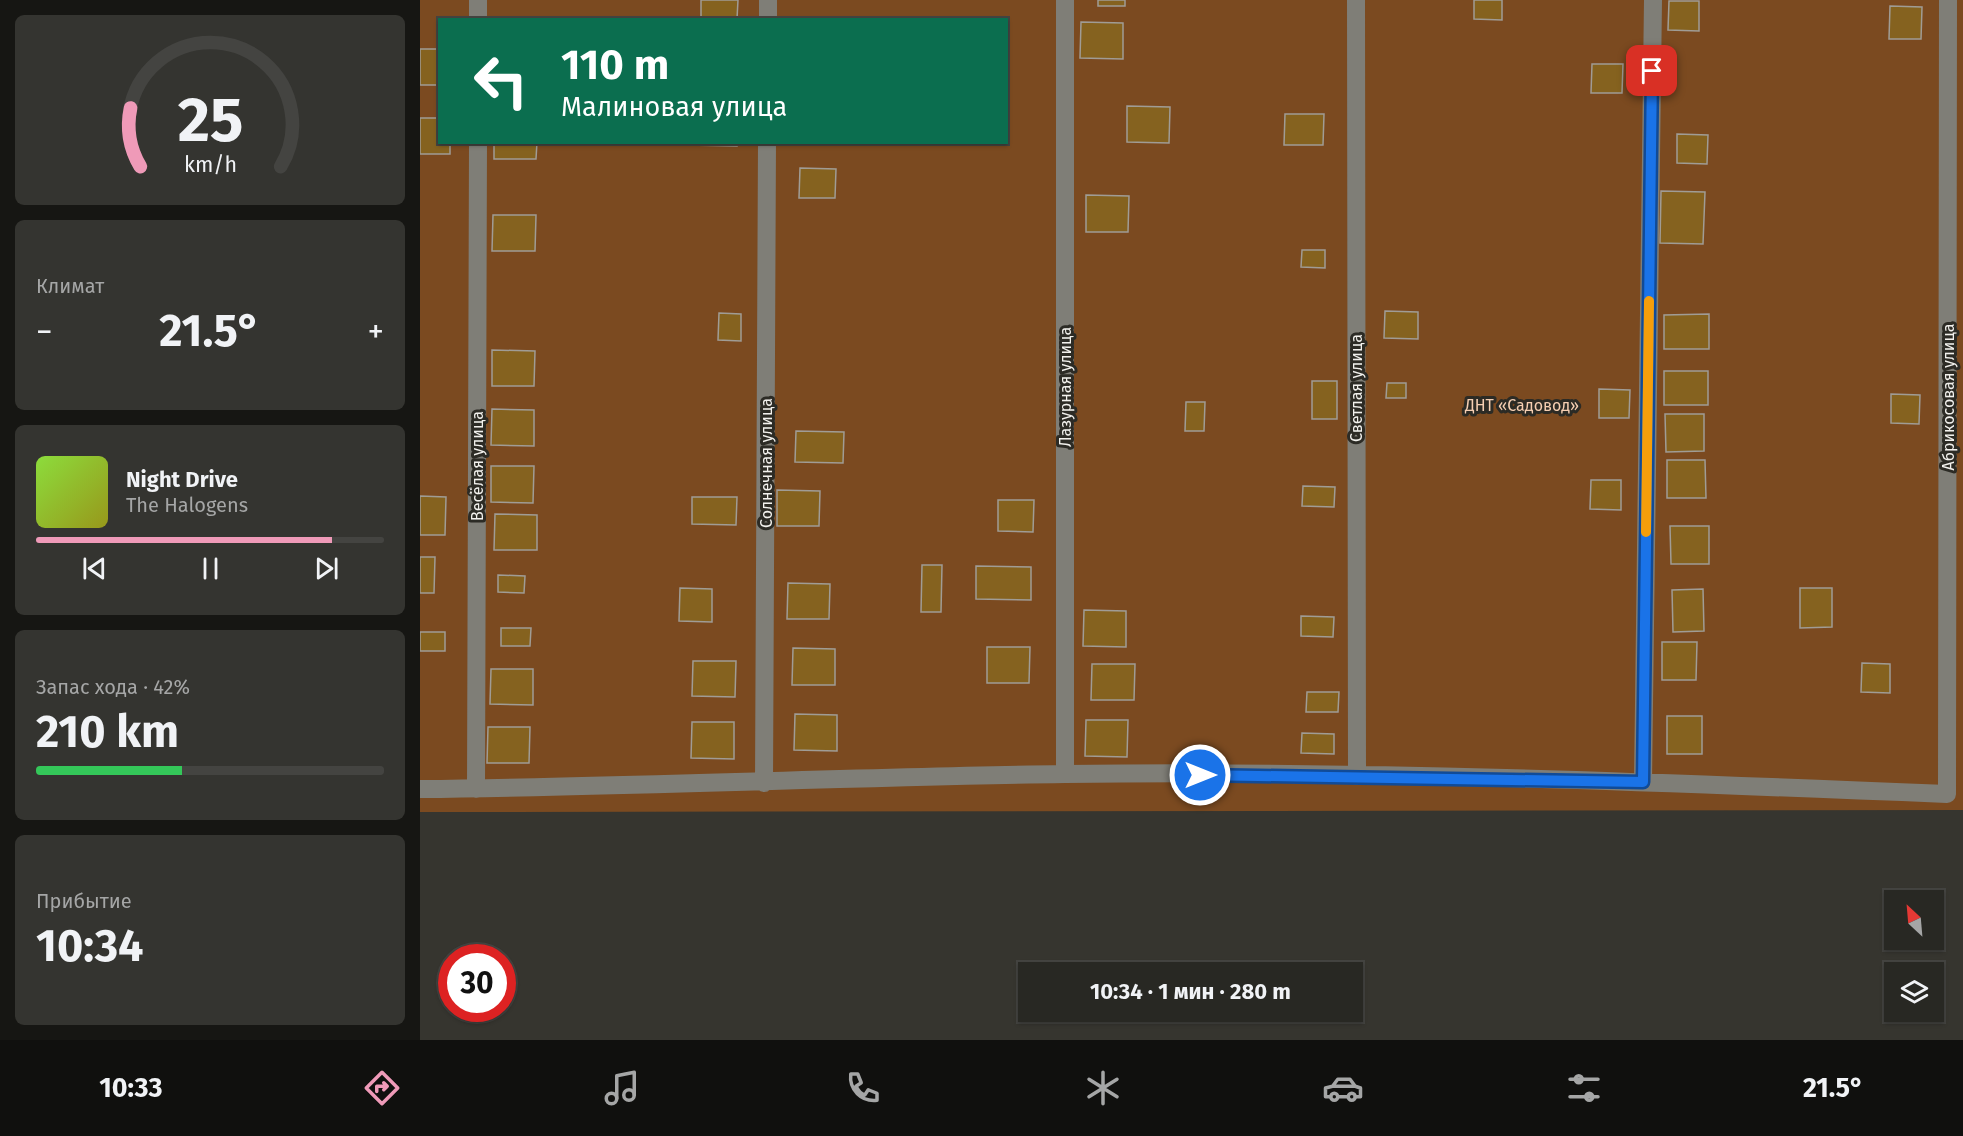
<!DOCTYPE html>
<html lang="ru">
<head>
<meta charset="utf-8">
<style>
	:root { --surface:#282823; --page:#343430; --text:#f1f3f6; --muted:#a5a6a6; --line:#444441; --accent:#ef9ab8 }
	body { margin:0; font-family:"Fira Sans",sans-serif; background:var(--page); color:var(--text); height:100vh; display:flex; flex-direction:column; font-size:22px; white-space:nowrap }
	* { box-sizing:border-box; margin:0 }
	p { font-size:20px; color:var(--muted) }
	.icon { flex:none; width:33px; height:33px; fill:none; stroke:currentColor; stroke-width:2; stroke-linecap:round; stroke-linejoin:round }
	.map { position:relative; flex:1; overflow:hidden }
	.sheet { display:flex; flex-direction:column; gap:15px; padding:15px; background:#161613; width:420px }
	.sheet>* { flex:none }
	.hud { position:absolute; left:18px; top:18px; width:570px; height:126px; border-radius:0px; box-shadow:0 2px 4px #0004,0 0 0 2px var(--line); background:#0b6e4f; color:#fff; overflow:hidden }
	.needle { width:39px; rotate:334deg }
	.controls { position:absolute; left:1464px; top:890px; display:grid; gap:12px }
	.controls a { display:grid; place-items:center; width:60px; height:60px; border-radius:0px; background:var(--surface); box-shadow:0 2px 4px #0004,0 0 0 2px var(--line); font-size:30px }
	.speed { position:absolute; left:18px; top:944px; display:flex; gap:12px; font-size:30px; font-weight:700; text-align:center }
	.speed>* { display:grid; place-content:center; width:78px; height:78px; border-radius:50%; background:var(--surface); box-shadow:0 2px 4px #0004,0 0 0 2px var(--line); line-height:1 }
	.speed .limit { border:9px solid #d22; background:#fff; color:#111 }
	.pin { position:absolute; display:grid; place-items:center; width:51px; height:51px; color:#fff; margin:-26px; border-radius:12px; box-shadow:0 3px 9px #0006 }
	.me { position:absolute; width:66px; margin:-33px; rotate:90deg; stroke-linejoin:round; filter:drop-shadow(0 0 4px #0008) }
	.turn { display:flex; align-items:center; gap:21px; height:126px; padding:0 24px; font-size:27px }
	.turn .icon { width:78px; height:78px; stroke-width:2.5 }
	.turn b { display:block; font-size:42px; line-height:51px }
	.big { font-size:45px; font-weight:700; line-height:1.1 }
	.sheet .widget { flex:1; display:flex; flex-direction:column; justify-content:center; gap:9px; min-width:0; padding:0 21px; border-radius:9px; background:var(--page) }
	.sheet .dial { align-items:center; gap:0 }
	.dial svg { height:156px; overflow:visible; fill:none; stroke:var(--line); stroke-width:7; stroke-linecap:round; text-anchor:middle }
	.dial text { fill:var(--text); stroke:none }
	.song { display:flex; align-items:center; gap:18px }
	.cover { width:72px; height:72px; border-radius:9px; background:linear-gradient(135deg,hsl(90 70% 55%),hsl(60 70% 35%)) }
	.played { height:6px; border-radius:3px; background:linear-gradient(90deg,var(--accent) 85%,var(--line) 85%) }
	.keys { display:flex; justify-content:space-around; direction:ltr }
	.heat { display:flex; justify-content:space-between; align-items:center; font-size:33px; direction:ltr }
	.charge { height:9px; border-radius:4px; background:linear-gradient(90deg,#34c759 42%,var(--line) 0) }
	.trip { position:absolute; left:598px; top:962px; width:345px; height:60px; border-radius:0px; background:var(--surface); box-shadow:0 2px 4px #0004,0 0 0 2px var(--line); font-weight:700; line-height:60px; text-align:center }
	.tab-bar { display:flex; height:96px; justify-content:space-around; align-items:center; background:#10100e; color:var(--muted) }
	.tab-bar .icon { width:42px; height:42px }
	.tab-bar .current { color:var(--accent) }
	.tab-bar b { font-size:27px; color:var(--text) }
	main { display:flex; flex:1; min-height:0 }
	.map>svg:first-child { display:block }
</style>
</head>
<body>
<main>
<section class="sheet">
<div class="widget dial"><svg viewBox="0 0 100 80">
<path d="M14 69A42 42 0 1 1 86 69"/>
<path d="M14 69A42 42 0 0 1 9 39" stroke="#ef9ab8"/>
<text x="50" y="56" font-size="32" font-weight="700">25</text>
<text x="50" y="72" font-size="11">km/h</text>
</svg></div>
<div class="widget"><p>Климат</p>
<div class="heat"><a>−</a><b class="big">21.5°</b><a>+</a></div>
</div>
<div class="widget">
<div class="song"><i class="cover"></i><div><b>Night Drive</b><p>The Halogens</p></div></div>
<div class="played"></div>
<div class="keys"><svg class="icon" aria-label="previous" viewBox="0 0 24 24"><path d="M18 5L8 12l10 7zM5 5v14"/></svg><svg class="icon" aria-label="pause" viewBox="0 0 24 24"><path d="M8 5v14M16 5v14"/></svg><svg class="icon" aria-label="next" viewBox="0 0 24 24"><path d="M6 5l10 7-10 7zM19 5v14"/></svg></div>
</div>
<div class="widget"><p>Запас хода · 42%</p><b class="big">210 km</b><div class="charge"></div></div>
<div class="widget"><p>Прибытие</p><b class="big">10:34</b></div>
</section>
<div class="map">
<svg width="1543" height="1040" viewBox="0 0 1543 1040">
	<rect width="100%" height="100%" fill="#36352f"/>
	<path fill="#7b4a20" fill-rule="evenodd" d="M 0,0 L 1543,0 L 1543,810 L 0,812 ZM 20,20 L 586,20 L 586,142 L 20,142 Z"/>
	<path fill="#85621f" stroke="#a09c95" stroke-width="1.5" d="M 281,0 L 318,0 L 317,19 L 281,18 Z
		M 678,0 L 705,0 L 705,6 L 678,6 Z
		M 1054,0 L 1082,0 L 1082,20 L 1054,19 Z
		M 1249,1 L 1279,1 L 1279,31 L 1248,30 Z
		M 1470,6 L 1502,7 L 1501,39 L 1469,39 Z
		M 661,22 L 703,23 L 703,59 L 660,58 Z
		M 0,49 L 20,49 L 20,85 L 0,85 Z
		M 1172,64 L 1203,64 L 1202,93 L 1171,93 Z
		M 707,106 L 750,107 L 749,143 L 707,142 Z
		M 865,114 L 904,114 L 903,145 L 864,145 Z
		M 0,118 L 20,118 L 20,142 L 30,142 L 30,154 L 0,154 Z
		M 1257,134 L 1288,135 L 1287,164 L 1257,163 Z
		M 74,142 L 117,142 L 116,159 L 74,159 Z
		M 266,142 L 317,142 L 317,146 L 266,145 Z
		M 380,168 L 416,169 L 415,198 L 379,198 Z
		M 1241,191 L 1285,192 L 1283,244 L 1240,243 Z
		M 666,195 L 709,196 L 708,232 L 666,232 Z
		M 73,215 L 116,215 L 115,251 L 72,251 Z
		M 882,250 L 905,250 L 905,268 L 881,267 Z
		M 965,311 L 998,312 L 998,339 L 964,338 Z
		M 299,313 L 321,314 L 321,341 L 298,340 Z
		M 1289,314 L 1289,349 L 1244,349 L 1244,315 Z
		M 72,350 L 115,351 L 114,386 L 72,386 Z
		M 1244,371 L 1288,371 L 1288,405 L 1244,405 Z
		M 892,381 L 917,381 L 917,419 L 892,419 Z
		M 967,383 L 986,383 L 986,398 L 966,398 Z
		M 1179,389 L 1210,390 L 1209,418 L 1179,418 Z
		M 1471,394 L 1500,395 L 1499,424 L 1471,423 Z
		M 766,402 L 785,402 L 784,431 L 765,431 Z
		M 72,409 L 114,410 L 114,446 L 71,445 Z
		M 1245,414 L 1284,414 L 1284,451 L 1246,452 Z
		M 376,431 L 424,432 L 423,463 L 375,462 Z
		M 1247,460 L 1285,460 L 1286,498 L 1247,498 Z
		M 71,466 L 114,466 L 113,503 L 71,502 Z
		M 1171,480 L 1201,480 L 1201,510 L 1170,509 Z
		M 883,486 L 915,487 L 914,507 L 882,506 Z
		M 357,490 L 400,491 L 399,526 L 357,526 Z
		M 0,496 L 26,497 L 25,535 L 0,535 Z
		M 272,497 L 317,497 L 316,525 L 272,524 Z
		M 578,500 L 614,500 L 613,532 L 578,531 Z
		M 75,514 L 117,515 L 117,550 L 74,550 Z
		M 1250,526 L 1289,526 L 1289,564 L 1251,564 Z
		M 0,557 L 15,557 L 14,593 L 0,593 Z
		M 502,565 L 522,565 L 521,612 L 501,612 Z
		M 556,566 L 611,567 L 611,600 L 556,599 Z
		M 78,575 L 105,576 L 104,593 L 78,592 Z
		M 368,583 L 410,584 L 409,619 L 367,619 Z
		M 260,588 L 292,589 L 292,622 L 259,621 Z
		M 1380,588 L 1412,588 L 1412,627 L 1380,628 Z
		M 1283,589 L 1284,631 L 1253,632 L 1252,590 Z
		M 664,610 L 706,611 L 706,647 L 663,646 Z
		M 881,616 L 914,617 L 913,637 L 881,636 Z
		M 81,628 L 111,628 L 110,646 L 81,646 Z
		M 0,632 L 25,632 L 25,651 L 0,651 Z
		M 1242,642 L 1277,642 L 1276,680 L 1242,680 Z
		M 567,647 L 610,647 L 609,683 L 567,683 Z
		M 373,648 L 415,649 L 415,685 L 372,685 Z
		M 273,661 L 316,661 L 315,697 L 272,696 Z
		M 1442,663 L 1470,664 L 1470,693 L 1441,692 Z
		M 672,664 L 715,664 L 714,700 L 671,700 Z
		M 71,669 L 113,669 L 113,705 L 70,704 Z
		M 887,692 L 919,692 L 918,712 L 886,712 Z
		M 375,714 L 417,715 L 417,751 L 374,750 Z
		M 1247,716 L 1282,716 L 1282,754 L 1247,754 Z
		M 666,720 L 708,720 L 707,757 L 665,756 Z
		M 272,722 L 314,722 L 314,759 L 271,758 Z
		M 68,727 L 110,727 L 109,763 L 67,763 Z
		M 882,733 L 914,734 L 914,754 L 881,753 Z"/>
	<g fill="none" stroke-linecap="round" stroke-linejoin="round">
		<path stroke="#7f7e77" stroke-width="18" d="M 645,0 L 645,774
			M 936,0 L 937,776
			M 58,20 L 58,0
			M 348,20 L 348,0
			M 1223,782 L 1233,0
			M 344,783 L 347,142
			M 0,789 C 215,787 430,777 645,774 C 939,770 1233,782 1527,794 L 1528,0
			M 56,789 L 58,142"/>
	</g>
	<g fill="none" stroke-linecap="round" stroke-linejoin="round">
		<defs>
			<path id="route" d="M 780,775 L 1223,782 L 1232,71"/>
		</defs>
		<use href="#route" stroke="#114b97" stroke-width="15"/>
		<use href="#route" stroke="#1a73e8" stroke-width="10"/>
		<path stroke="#f59e0b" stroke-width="10" d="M 1226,532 L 1229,301"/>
	</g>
	<g text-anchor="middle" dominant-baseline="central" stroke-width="6" stroke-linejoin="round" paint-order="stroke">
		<g font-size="16" fill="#f2f1ed" stroke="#2c2b25">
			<text transform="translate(645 387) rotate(-90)">Лазурная улица</text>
			<text transform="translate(936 388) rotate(-90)">Светлая улица</text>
			<text transform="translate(1528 397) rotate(-90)">Абрикосовая улица</text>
			<text transform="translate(346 463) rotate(-90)">Солнечная улица</text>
			<text transform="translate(57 466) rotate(-90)">Весёлая улица</text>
		</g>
		<g font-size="16" fill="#f6cfb2" stroke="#2c2b25">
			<text x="1102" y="405">ДНТ «Садовод»</text>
		</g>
	</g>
</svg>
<div class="controls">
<a><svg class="needle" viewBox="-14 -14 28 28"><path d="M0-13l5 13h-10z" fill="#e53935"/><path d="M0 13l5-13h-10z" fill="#a5a6a6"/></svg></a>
<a><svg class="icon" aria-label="layers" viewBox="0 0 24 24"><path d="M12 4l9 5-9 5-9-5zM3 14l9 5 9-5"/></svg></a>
</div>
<div class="speed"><div class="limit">30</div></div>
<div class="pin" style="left:1232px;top:71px;background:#d93025"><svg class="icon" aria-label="arrive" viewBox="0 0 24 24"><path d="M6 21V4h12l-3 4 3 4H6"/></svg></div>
<svg class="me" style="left:780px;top:775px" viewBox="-20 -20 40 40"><circle r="17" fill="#1a73e8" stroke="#fff" stroke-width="3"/><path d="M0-11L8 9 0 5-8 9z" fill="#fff"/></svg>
<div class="trip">10:34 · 1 мин · 280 m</div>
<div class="hud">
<div class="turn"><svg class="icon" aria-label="left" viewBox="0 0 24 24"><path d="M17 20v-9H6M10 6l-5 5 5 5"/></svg><div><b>110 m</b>Малиновая улица</div></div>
</div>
</div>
</main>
<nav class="tab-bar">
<b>10:33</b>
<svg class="icon current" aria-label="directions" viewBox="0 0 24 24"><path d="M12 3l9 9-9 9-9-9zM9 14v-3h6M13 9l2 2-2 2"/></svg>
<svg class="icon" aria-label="music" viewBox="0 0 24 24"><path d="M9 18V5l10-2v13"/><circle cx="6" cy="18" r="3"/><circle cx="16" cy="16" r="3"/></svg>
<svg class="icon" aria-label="phone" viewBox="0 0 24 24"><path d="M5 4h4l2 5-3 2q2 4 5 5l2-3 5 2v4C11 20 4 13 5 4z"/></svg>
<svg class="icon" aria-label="climate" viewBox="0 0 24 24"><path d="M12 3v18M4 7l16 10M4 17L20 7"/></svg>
<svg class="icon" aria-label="car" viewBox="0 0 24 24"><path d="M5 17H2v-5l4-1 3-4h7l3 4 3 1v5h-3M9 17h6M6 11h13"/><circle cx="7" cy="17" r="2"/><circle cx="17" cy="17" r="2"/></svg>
<svg class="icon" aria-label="filters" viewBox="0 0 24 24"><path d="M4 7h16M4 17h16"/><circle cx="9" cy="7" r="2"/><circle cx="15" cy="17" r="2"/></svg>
<b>21.5°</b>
</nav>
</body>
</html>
